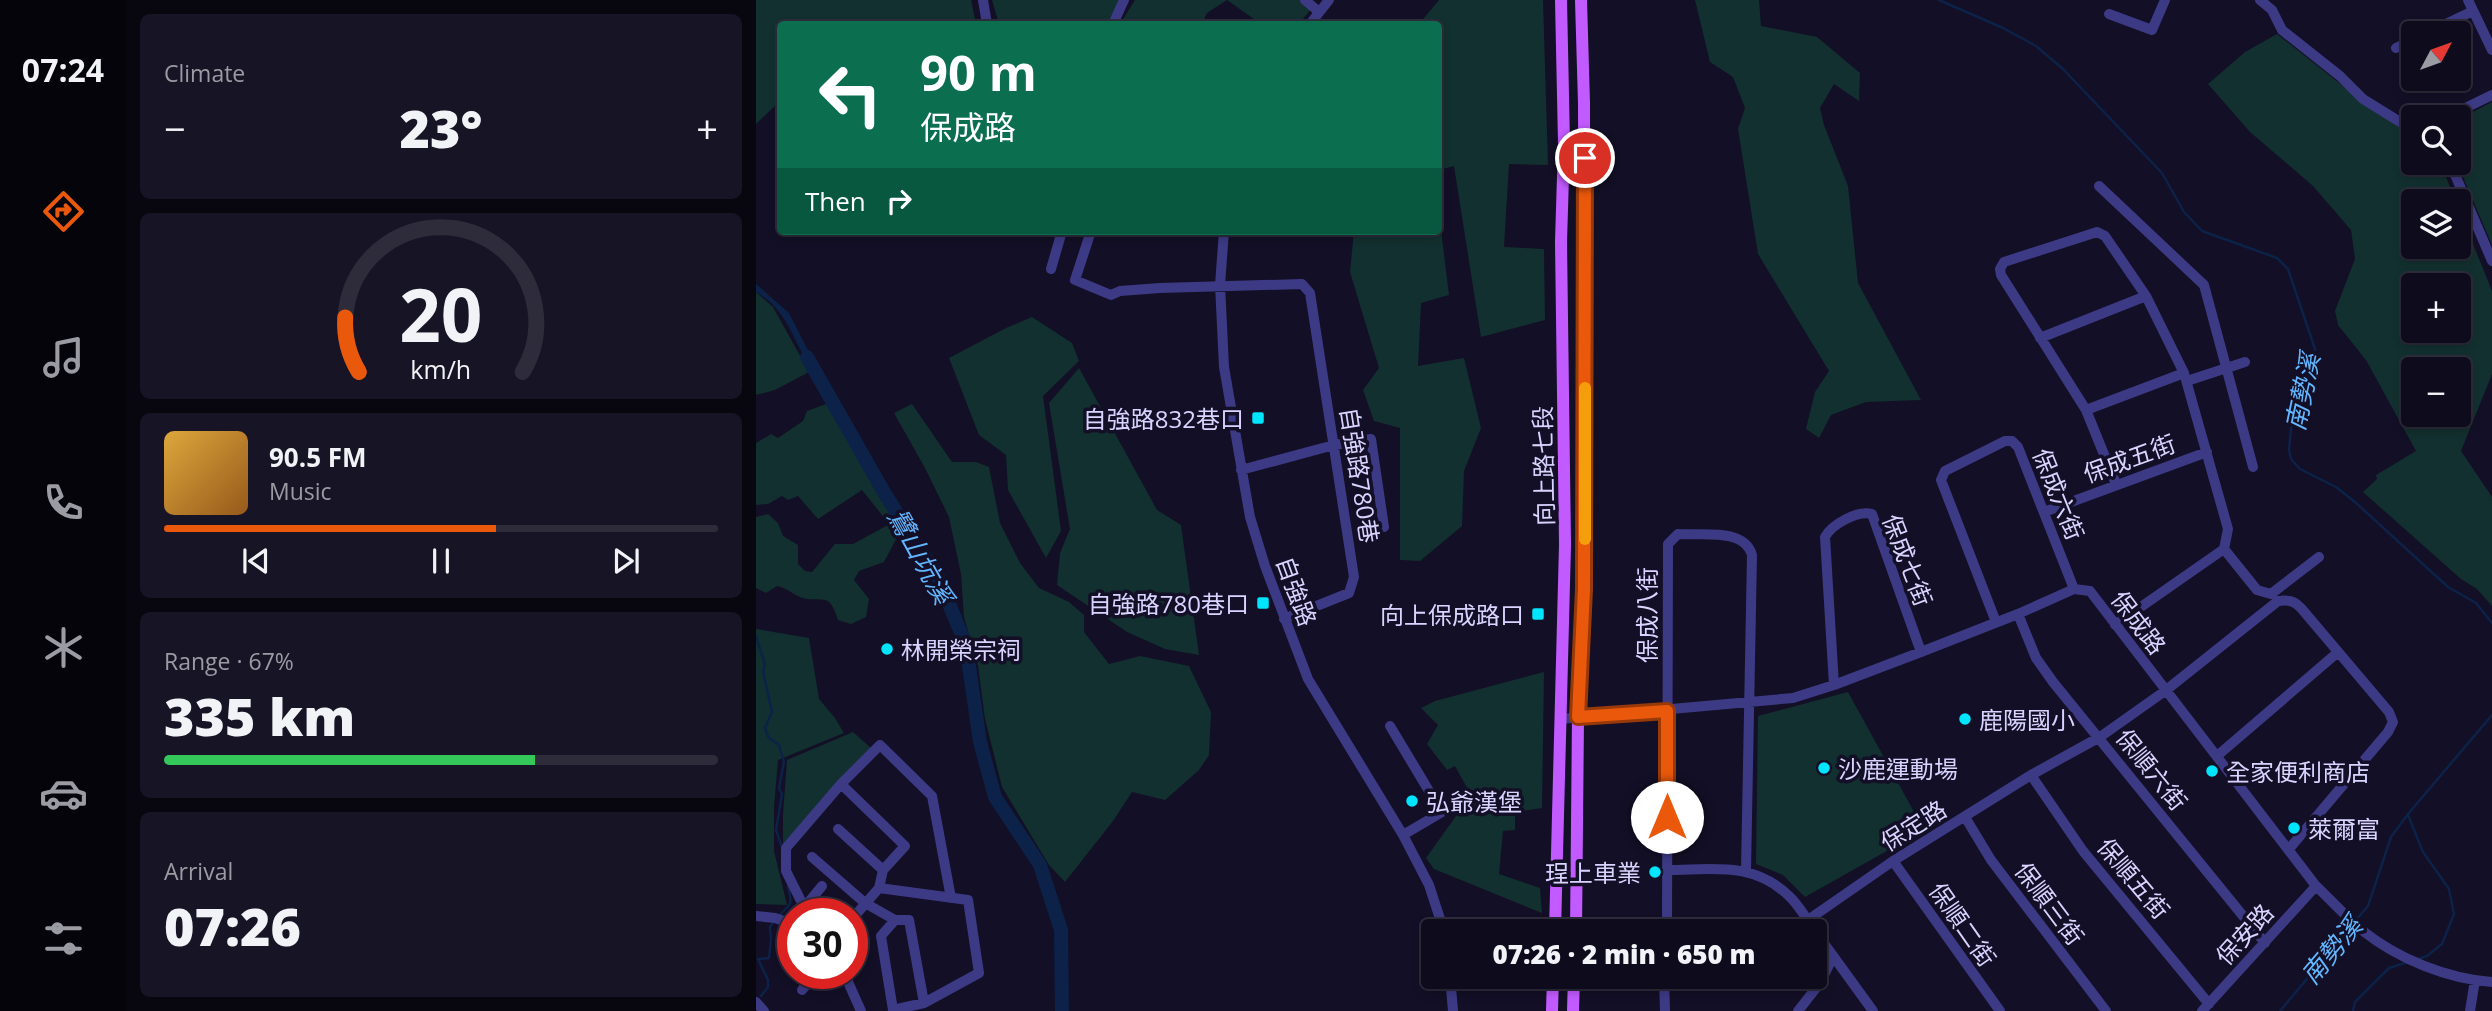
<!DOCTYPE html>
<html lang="en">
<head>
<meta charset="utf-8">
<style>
	:root { --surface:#0e0b1c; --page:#171425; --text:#f1f3f6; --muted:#9b9ba3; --line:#2e2b3b; --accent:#ea580c }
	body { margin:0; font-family:"Open Sans","Noto Sans TC",sans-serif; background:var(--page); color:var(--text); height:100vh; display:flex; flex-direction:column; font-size:26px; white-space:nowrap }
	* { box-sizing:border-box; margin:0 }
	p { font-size:23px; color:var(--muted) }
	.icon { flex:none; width:38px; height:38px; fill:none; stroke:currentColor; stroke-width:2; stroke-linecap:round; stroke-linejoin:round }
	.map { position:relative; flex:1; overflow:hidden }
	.details { display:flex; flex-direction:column; gap:14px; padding:14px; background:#08060f; width:630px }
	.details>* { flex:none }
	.top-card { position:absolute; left:21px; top:21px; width:665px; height:214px; border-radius:7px; box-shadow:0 4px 10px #0003,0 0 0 2px var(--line); background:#0b6e4f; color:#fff; overflow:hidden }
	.needle { width:46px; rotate:49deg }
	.tools { position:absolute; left:1645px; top:21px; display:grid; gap:14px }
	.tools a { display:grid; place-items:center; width:70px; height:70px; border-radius:7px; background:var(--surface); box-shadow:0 4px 10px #0003,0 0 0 2px var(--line); font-size:35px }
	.speed { position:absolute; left:21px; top:898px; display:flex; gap:14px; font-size:35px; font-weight:700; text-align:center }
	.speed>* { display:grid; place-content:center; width:91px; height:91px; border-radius:50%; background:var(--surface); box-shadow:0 4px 10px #0003,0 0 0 2px var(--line); line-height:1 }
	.speed .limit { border:10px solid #d22; background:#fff; color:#111 }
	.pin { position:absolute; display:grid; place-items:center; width:60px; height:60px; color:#fff; margin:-30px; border:4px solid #fff; border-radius:50%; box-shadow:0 2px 7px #0007 }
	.me { position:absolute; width:77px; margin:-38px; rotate:0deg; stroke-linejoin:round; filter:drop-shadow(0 0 5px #0008) }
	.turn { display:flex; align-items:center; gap:24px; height:147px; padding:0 28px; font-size:32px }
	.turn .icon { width:91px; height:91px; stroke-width:2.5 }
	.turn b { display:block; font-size:49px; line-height:60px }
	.then { display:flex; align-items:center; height:66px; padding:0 28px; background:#0003; gap:14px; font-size:26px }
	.big { font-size:52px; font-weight:800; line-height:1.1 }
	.details .tile { flex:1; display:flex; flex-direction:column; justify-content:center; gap:10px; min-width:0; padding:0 24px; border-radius:10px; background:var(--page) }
	.details .dial { align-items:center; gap:0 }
	.dial svg { height:182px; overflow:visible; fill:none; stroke:var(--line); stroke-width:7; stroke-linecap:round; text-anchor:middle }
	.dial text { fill:var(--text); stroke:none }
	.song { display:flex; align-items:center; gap:21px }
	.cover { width:84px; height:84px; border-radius:10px; background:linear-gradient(135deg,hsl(40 70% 55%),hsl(30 70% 35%)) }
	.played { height:7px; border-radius:4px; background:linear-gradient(90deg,var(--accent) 60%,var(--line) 60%) }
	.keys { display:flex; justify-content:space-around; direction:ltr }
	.heat { display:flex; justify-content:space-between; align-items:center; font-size:38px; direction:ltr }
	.charge { height:10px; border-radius:5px; background:linear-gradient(90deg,#34c759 67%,var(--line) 0) }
	.trip { position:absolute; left:665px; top:919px; width:406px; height:70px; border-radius:7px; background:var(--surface); box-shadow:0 4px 10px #0003,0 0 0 2px var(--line); font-weight:800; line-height:70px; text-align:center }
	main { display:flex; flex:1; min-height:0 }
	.dock { display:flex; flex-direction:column; width:126px; justify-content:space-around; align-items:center; background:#06040b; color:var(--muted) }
	.dock .icon { width:49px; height:49px }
	.dock .current { color:var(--accent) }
	.dock b { font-size:32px; color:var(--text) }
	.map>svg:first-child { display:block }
</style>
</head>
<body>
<main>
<nav class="dock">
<b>07:24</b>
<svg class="icon current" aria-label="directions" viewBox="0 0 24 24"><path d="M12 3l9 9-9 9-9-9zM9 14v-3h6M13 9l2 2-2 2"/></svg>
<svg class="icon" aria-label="music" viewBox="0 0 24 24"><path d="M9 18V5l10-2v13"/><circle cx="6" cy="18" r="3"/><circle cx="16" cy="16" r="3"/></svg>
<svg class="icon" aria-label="phone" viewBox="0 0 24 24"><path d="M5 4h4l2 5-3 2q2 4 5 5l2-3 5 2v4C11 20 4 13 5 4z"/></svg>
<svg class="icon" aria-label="climate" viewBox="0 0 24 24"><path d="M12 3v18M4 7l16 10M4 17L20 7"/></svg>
<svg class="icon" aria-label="car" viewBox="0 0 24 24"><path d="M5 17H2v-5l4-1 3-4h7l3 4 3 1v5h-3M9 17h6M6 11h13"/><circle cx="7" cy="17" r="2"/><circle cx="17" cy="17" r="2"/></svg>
<svg class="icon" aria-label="filters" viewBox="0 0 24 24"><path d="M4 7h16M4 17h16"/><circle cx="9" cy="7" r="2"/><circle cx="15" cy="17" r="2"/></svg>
</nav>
<section class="details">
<div class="tile"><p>Climate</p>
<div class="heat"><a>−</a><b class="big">23°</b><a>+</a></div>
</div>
<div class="tile dial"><svg viewBox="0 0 100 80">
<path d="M14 69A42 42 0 1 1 86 69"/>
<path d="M14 69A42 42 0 0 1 8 45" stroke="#ea580c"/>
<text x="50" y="56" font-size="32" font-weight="700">20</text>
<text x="50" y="72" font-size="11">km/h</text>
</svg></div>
<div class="tile">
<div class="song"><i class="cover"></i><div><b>90.5 FM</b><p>Music</p></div></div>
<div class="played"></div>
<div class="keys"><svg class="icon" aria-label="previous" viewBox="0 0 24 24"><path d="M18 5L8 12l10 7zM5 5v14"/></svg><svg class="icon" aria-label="pause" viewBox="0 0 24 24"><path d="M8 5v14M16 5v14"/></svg><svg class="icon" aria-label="next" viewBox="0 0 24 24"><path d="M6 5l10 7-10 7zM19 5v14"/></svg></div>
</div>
<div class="tile"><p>Range · 67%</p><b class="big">335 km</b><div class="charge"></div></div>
<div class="tile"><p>Arrival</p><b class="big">07:26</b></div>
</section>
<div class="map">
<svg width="1736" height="1011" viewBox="0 0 1736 1011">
	<rect width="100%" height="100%" fill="#130f26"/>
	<path fill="#12302f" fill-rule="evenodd" d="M 0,0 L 215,0 L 220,24 L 24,24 L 24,101 L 0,124 Z
		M 236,0 L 364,0 L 351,24 L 243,24 Z
		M 379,0 L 545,0 L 555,9 L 543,24 L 505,24 L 471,0 L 451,13 L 446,24 L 364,24 Z
		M 683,0 L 787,0 L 792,165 L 753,164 L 748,247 L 788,249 L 789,320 L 725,337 L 698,166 L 683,170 L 682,24 L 663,24 Z
		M 939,0 L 1003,0 L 1005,26 L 1061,37 L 1104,73 L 1103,101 L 1078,84 L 1064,108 L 1068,125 L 1092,186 L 1102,283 L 1165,400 L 1110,402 L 1075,415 L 1063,438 L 1050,429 L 1059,392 L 1073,371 L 1002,254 L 982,129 L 989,108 L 977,77 L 954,62 Z
		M 1521,34 L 1606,101 L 1657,133 L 1657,163 L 1684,163 L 1700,201 L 1657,201 L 1657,247 L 1703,247 L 1703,209 L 1736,291 L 1736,374 L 1705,451 L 1736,497 L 1736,606 L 1721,589 L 1705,579 L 1607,492 L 1621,479 L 1620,475 L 1660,451 L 1610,360 L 1582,325 L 1579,311 L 1599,259 L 1595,230 L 1557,186 L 1494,132 L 1452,84 L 1489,52 ZM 1657,285 L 1703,285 L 1703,331 L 1657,331 ZM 1657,369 L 1703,369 L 1703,415 L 1657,415 Z
		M 1736,102 L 1736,245 L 1701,163 L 1703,119 Z
		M 683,213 L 693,295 L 665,303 L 662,366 L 708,358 L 725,428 L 708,471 L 706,526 L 664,561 L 644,560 L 644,428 L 618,421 L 607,390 L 623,368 L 594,272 L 598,231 L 682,231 Z
		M 0,292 L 17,307 L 53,372 L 19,390 L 0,395 Z
		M 276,317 L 316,343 L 323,361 L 287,396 L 305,531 L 290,558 L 252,490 L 250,455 L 223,435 L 193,358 L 250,328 Z
		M 323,368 L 401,510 L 425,525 L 443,655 L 409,649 L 371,632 L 301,585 L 304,553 L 314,529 L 293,403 Z
		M 70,404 L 136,515 L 130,520 L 106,490 L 62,519 L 42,496 L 32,500 L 26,496 L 12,504 L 0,505 L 0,443 L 15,434 L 22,438 L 47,421 L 51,411 Z
		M 156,404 L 196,462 L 220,462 L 233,467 L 244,523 L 264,563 L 283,588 L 313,602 L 328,615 L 328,632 L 353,664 L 384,656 L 433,666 L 455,712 L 453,755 L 443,770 L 409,800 L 376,792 L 357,821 L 309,882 L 293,865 L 246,787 L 229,719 L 222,666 L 208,617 L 205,574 L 193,517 L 169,468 L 138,413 Z
		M 12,514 L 22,523 L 27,536 L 42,545 L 42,564 L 49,571 L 56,572 L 79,544 L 97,544 L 141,520 L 145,530 L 128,562 L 103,571 L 98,580 L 113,599 L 110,617 L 95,624 L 82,620 C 73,591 68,603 47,598 C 38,596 32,588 21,586 L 10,593 L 0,588 L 0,517 Z
		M 0,629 L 53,638 L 63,699 L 79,718 L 88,733 L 22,760 L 18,807 L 18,851 L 31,905 L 0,904 Z
		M 788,672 L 786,808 L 759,812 L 759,830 L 747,831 L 743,874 L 784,888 L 786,913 L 678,869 L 670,858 L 715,795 L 699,766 L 691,770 L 671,744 L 682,725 L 665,708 L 679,701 Z
		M 1092,692 L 1168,830 L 1049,897 L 1027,875 L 1000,864 L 1002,716 Z
		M 97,732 L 115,748 L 27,844 L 27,814 L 31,760 Z"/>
	<path fill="#0c2248" d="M 0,284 L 33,313 L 58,362 L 59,373 C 42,352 36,325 18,306 C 13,300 6,296 0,292 Z"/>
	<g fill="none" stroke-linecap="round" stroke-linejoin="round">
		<path stroke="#0c2248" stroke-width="2.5" d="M 1183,0 L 1247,28 L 1280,46 L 1307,69 L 1406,173 L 1428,212 L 1446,231 L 1521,258 L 1532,269 L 1559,349 L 1537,410 L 1533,449 L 1535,459 L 1544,469 L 1580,487 L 1599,502 L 1692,587 L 1720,603 L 1736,623
			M 0,637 L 9,664 L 7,671 L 16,712 L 9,728 L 12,737 L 23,745 L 28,762 L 23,788 L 26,794 L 20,830 L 27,850
			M 1652,815 L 1667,852 L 1693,889 L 1698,914 L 1686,944 L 1671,956 L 1662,959
			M 22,917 C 35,902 37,908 32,886
			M 1600,920 L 1612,906 L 1635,837 L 1652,814 L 1736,715
			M 5,996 L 12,987 L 12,980 L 2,959 L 13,958 L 15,939 L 14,927 L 18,922
			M 1524,1011 L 1596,925
			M 1597,1011 L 1599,1002 L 1633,968 L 1652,962"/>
		<path stroke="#0c2248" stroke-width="14" d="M 51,357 L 129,494 L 182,577 L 210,645 L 224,742 L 239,797 L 284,865 L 305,930 L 306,1011"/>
		<path stroke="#3d3a85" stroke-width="10" d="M 227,0 L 231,24
			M 549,0 L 563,12
			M 1504,0 L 1516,10 L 1526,30 L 1584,76 L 1607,99 L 1657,130
			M 1712,0 L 1736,50
			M 1353,14 L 1396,30 L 1409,0
			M 357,24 L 368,0
			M 554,24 L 573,0
			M 1671,33 L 1717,11
			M 1640,48 L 1657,40
			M 1691,117 L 1736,95
			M 1694,163 L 1736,261
			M 1343,186 L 1448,285 L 1497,467
			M 335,231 L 319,280 L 355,295 L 364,291 L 404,288 L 546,284 L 554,293 L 598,577 L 593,593 L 528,619
			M 468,231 L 464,285 L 468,367 L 494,517 L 509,566 L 552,679 L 647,835 L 673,885 L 688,931
			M 295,269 L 306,231
			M 1284,338 L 1390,296
			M 1431,381 L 1489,362
			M 1330,410 L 1428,373
			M 485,470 L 578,445 L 615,439 L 628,527
			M 1288,512 L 1451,452
			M 1468,549 L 1501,590 L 1515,594 L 1563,557
			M 1262,614 L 1280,658 L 1297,682 L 1509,943
			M 1240,622 L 1185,480 L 1189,471 L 1249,441 L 1256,441 L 1262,447 L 1318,589
			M 1359,625 L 1468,549 L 1472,529 L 1428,373 L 1390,296 L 1349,236 L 1341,232 L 1248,262 L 1244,269 L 1245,275 L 1330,410 L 1360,484
			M 1078,685 L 1069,537 C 1076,524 1102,510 1116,514 L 1165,652
			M 804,719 L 1037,698 L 1078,685 L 1165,652 L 1262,614 L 1318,589 L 1334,591 L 1560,886 C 1576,901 1590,917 1607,931 C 1642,959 1692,979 1736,982
			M 634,726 L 685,811
			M 1461,756 L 1581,653
			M 1275,775 L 1327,851 L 1453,1004
			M 85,784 L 149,846 L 127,870 L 123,888 L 96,919
			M 1209,817 L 1235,860 L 1350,1011
			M 82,829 L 127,870
			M 647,835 L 698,805
			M 56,857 L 109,903 L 139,920
			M 1137,861 L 1244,1011
			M 910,870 C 957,870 997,861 1033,896 C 1043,905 1051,920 1059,931
			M 123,888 L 212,900 L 223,973 L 168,1003 L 137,1010 L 125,936 L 139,920
			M 48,907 L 30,871 L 30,848 L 85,784 L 124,745 L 176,796 L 195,898
			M 43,914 L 66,886
			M 0,916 L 19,918 L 37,924
			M 139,920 L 153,920 L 168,1003
			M 911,931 L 912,544 L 922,534 C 944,536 988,527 996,555 L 990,870
			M 1036,931 L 1137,861 L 1275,775 L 1344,737 L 1409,691 L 1522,601 C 1532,600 1537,600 1545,608 L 1633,712 L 1637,722 L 1632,732 L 1533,849
			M 1059,931 L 1117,1011
			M 88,973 L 105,1011
			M 694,976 L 697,1011
			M 908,977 L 909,1011
			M 908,980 L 947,976
			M 46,990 L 60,973
			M 0,1002 L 8,1011
			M 1042,1011 L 1064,983 L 1077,957
			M 1446,1011 L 1560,886
			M 1714,1011 L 1719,980"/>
		<path stroke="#c25bff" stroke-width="12" d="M 799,931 L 809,545 L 805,242 L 808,143 L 805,0
			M 820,931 L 822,717 L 828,589 L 829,468 L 828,103 L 825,0
			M 796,1011 L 797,976
			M 817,1011 L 818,976"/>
	</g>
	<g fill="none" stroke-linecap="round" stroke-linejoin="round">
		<defs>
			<path id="route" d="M 829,158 L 828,589 L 822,717 L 911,711 L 911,817"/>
		</defs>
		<use href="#route" stroke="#983908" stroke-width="18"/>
		<use href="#route" stroke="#ea580c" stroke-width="12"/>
		<path stroke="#f59e0b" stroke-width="12" d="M 829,539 L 829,388"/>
	</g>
	<g fill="#00e5ff" stroke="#130f26" stroke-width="2.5">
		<rect x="495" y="411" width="14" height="14" rx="3.5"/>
		<rect x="500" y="596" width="14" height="14" rx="3.5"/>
		<rect x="775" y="607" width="14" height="14" rx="3.5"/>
		<circle cx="131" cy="649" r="7"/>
		<circle cx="1209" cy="719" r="7"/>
		<circle cx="1068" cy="768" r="7"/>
		<circle cx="1456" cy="771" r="7"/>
		<circle cx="656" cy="801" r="7"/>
		<circle cx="1538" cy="828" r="7"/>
		<circle cx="899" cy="872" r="7"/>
	</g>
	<g text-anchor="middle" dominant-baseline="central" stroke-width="7" stroke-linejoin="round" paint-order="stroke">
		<g font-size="24" fill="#d9d4ff" stroke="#130f26" text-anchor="start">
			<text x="488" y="418" text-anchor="end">自強路832巷口</text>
			<text x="493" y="603" text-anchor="end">自強路780巷口</text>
			<text x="768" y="614" text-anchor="end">向上保成路口</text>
			<text x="145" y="649">林開榮宗祠</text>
			<text x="1223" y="719">鹿陽國小</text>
			<text x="1082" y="768">沙鹿運動場</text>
			<text x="1470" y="771">全家便利商店</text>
			<text x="670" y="801">弘爺漢堡</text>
			<text x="1552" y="828">萊爾富</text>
			<text x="885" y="872" text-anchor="end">珵上車業</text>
		</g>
		<g font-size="24" fill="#d9d4ff" stroke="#130f26">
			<text transform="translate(1373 458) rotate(-20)">保成五街</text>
			<text transform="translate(787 466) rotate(-91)">向上路七段</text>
			<text transform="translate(604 475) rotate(81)">自強路780巷</text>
			<text transform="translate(1303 494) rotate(68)">保成六街</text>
			<text transform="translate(1152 560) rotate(69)">保成七街</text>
			<text transform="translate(541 591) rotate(70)">自強路</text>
			<text transform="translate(890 615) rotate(-90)">保成八街</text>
			<text transform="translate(1383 622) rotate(53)">保成路</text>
			<text transform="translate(1396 769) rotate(51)">保順六街</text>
			<text transform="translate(1157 825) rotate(-32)">保定路</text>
			<text transform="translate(1378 878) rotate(50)">保順五街</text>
			<text transform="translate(1294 903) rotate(53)">保順三街</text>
			<text transform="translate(1207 924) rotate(55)">保順二街</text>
			<text transform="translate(1488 934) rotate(-48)">保安路</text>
		</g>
		<g font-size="26" font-style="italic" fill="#62b6ff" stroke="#130f26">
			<text transform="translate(1546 392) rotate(-78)">南勢溪</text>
			<text transform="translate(165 556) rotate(61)">鷺山坑溪</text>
			<text transform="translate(1575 950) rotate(-50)">南勢溪</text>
		</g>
	</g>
</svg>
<div class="tools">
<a><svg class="needle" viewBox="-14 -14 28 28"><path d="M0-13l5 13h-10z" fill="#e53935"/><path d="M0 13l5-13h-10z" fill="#9b9ba3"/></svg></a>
<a><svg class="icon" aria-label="search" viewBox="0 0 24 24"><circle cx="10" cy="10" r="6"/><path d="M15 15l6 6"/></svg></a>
<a><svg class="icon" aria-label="layers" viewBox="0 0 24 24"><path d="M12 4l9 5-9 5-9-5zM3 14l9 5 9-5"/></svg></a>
<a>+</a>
<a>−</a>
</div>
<div class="speed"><div class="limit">30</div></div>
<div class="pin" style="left:829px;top:158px;background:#d93025"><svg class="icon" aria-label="arrive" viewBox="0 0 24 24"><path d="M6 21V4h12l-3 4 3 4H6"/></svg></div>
<svg class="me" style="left:911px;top:817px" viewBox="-20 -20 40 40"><circle r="19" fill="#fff"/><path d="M0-13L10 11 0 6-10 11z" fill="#ea580c"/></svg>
<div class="trip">07:26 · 2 min · 650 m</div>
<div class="top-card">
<div class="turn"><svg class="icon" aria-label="left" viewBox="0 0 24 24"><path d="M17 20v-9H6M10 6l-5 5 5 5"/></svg><div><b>90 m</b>保成路</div></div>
<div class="then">Then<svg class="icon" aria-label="right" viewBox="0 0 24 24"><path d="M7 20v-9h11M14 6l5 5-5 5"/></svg></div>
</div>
</div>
</main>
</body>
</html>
